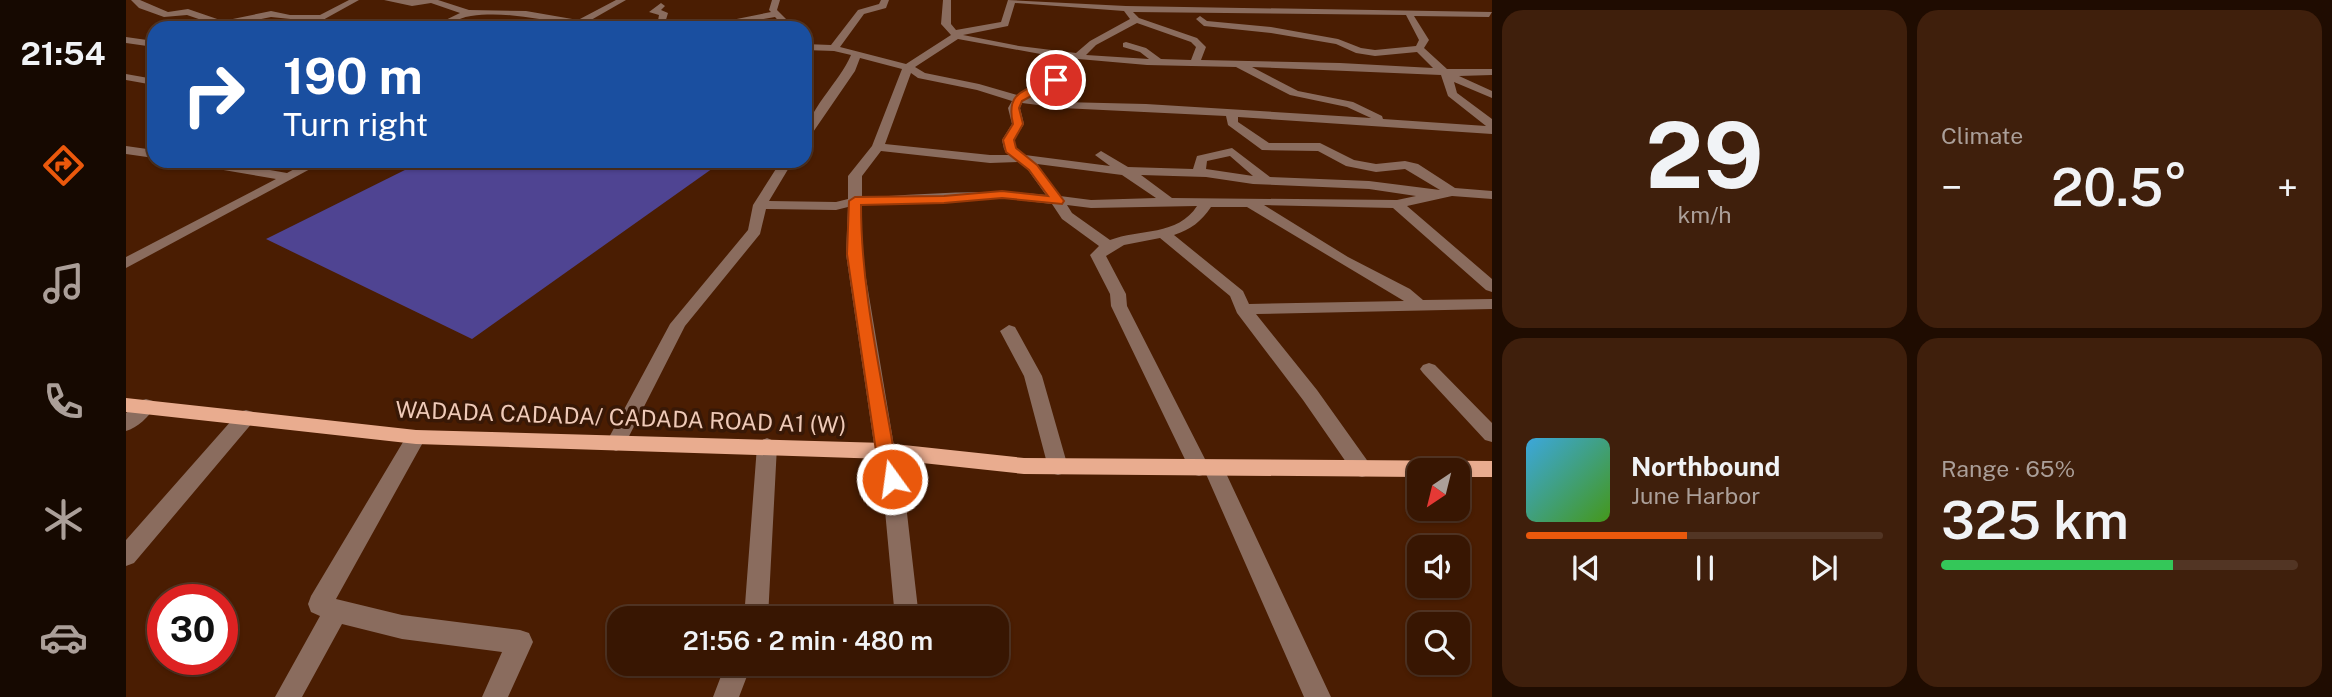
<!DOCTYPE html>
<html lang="en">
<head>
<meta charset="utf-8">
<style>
	:root { --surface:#381602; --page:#3f1f0c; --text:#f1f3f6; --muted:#ab9f99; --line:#523524; --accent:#ea580c }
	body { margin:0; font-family:"Public Sans",sans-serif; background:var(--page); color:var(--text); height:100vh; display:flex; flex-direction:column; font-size:26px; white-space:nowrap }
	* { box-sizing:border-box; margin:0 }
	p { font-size:23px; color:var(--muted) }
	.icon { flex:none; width:38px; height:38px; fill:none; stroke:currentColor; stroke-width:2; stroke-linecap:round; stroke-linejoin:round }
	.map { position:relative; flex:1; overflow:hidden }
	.drawer { display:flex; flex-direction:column; gap:10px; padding:10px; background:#1f0c01; width:840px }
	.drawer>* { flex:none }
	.banner { position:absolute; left:21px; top:21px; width:665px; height:147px; border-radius:21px; box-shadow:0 2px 5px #0004,0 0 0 2px var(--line); background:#1a4fa0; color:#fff; overflow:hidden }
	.needle { width:46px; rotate:215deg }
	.buttons { position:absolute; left:1281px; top:458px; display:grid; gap:14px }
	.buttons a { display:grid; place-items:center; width:63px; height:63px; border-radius:14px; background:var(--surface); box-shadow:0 2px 5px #0004,0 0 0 2px var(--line); font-size:35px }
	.speed { position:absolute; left:21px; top:584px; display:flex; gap:14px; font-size:35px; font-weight:700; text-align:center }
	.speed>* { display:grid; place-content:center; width:91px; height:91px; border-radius:50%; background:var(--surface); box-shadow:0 2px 5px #0004,0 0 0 2px var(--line); line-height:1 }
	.speed .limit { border:10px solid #d22; background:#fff; color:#111 }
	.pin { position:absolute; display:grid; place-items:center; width:60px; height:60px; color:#fff; margin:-30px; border:4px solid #fff; border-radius:50%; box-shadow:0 2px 7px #0007 }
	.me { position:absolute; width:77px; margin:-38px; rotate:346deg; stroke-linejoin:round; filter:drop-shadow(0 0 5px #0008) }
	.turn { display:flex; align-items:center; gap:24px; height:147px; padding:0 21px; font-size:32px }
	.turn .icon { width:91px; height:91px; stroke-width:2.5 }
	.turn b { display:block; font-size:49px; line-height:60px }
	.big { font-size:52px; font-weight:600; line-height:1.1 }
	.drawer .card { flex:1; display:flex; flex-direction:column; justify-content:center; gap:10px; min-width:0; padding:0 24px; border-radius:21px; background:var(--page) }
	.drawer .dial { align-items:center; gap:0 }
	.dial b { font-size:91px; line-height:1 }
	.song { display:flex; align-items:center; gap:21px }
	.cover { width:84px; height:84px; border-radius:10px; background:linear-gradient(135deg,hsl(200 70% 55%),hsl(100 70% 35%)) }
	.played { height:7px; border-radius:4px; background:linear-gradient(90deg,var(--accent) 45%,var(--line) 45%) }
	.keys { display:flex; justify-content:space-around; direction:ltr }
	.heat { display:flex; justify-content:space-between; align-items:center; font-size:38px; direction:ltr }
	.charge { height:10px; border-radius:5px; background:linear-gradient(90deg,#34c759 65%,var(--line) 0) }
	.drawer .tiles { flex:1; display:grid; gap:10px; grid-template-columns:repeat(2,1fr) }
	.trip { position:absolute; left:481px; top:606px; width:402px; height:70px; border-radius:21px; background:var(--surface); box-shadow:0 2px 5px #0004,0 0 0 2px var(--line); font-weight:600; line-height:70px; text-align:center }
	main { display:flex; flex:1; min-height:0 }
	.dock { display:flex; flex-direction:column; width:126px; justify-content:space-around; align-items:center; background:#160901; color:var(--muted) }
	.dock .icon { width:49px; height:49px }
	.dock .active { color:var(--accent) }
	.dock b { font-size:32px; color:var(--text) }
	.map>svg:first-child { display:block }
</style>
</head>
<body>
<main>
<nav class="dock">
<b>21:54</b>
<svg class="icon active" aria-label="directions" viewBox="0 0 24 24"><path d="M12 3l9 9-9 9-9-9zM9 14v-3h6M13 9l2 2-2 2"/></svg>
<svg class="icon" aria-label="music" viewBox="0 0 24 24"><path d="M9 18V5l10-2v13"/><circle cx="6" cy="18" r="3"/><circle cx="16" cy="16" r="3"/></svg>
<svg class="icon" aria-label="phone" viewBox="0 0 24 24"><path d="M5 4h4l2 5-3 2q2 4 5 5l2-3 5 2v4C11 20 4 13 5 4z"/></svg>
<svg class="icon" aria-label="climate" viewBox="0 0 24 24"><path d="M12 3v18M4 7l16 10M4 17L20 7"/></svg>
<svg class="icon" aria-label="car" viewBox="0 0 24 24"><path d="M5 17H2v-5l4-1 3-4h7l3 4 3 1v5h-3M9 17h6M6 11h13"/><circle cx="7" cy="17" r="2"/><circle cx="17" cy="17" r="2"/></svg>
</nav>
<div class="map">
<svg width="1366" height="697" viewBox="0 0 1366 697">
	<rect width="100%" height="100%" fill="#4a1d02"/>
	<path fill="#4f4492" d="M 297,161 L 597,161 L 346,339 L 140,239 Z"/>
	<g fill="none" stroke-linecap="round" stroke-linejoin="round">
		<path fill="#8a6c5e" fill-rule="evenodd" d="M 5,0 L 14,0 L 42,12 L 62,9 L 97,21 L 145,11 L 164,15 L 194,15 L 223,0 L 233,0 L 186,26 L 181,23 L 184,21 L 145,17 L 96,27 L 61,15 L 38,17 L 13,8 Z
			M 258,0 L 312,0 L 343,10 L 400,11 L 452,20 L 490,0 L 500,0 L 451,28 L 439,28 L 444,24 C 412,19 377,11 345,16 C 330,18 320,28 303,28 L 334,13 L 305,3 L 286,6 Z
			M 646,0 L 654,0 L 651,10 L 669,28 L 659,28 L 649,17 L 587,28 L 566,28 L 645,12 L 643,10 Z
			M 755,0 L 763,0 L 760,8 L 738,14 L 714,47 L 780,64 L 825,35 L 815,24 L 817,0 L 825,0 L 825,24 L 830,30 L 875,22 L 882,0 L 1000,6 L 1366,12 L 1363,17 L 1288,16 L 1303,40 L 1298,48 L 1321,69 L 1366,69 L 1366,75 L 1333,76 L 1366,91 L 1366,98 L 1328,82 L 1331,93 L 1366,119 L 1366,134 L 1112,117 L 1112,122 L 1143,143 L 1194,143 L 1228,160 L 1250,164 L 1279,161 L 1292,164 L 1329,188 L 1366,191 L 1366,199 L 1326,196 L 1281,206 L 1366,279 L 1366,292 L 1360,290 L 1267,208 L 1138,205 L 1222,257 L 1284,289 L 1297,300 L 1366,299 L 1366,309 L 1130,314 L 1191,390 L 1243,463 L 1246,469 L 1243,475 L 1236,477 L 1229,475 L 1177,400 L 1111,313 L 1104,296 L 1034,238 L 998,245 L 980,256 L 1000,294 L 1001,306 L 1081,463 L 1088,461 L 1095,463 L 1098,469 L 1205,697 L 1178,697 L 1080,474 L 1073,476 L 1066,474 L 985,306 L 984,294 L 964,255 L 973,246 L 936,219 L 926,204 L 875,198 L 818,203 L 736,205 L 736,254 L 768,446 L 774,452 L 793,618 L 769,618 L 754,457 L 749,451 L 720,254 L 722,207 L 710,210 L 640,209 L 634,234 L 559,326 L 497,448 L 490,451 L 483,448 L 480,443 L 544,324 L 622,230 L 627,205 L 655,161 L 667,161 L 643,201 L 710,202 L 722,199 L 722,176 L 746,146 L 776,69 L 734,58 L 729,71 L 683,138 L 679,139 C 679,112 714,82 725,55 L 708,51 L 679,50 L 679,44 L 705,45 L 732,10 L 753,4 ZM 889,3 L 998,11 L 1004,19 L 964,41 L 950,53 L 893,46 L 837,35 L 882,26 ZM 1007,12 L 1280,15 L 1293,40 L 1290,46 L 1249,50 L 1235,48 L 1212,39 L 1145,27 L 1081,21 L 1074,16 L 1070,19 L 1078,26 L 1145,33 L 1210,44 L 1230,53 L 1249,56 L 1291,52 L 1307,68 L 1214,63 L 1075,60 L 1080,47 L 1071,38 L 1013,18 ZM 1011,23 L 1065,42 L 1070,47 L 1065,60 L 1035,59 L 1020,48 L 1000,42 L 997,43 L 997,47 L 1014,52 L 1023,59 L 960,55 L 970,45 ZM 832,39 L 931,57 C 929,82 912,86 891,95 L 853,84 L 799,73 L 789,67 ZM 941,58 L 1021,65 L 1110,67 L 1164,95 L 1221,107 L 1245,118 L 1020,104 L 936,102 L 905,97 C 924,89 940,81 941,58 ZM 1126,67 L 1315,75 L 1322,96 L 1360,126 L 1257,119 L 1256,116 L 1227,102 L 1172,91 ZM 785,73 L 792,78 L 851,90 L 886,101 L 882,108 L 886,124 L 876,140 L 878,149 L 883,155 L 864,155 L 759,144 ZM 896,103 L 936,108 L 1100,116 L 1102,125 L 1136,150 L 1192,151 L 1220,166 L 1250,172 L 1279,169 L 1314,190 L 1243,181 L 1144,177 L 1106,148 L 1071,156 L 1067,169 L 1002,167 L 975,151 L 969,155 L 984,166 L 899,155 L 890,148 L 888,140 L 898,124 L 894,108 ZM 755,151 L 864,163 L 893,162 L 902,170 L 920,195 C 859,188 797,195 736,197 L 736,176 ZM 1104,156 L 1127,176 L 1080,169 L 1081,161 ZM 911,164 L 996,175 L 1030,198 L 965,200 L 934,196 ZM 1015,175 L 1080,177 L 1127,184 L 1243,189 L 1290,196 L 1271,200 L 1046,198 ZM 941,205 L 965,208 L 1071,206 C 1052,236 1013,229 984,240 L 946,213 ZM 1085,207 L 1121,207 L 1278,301 L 1123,304 L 1117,291 L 1048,235 C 1065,229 1075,222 1085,207 Z
			M 535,3 L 539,6 L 535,10 L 542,13 L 539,23 L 545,28 L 531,26 L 533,15 L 523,12 Z
			M 0,37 L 28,41 L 28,47 L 0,43 Z
			M 0,74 L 28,79 L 28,85 L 0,80 Z
			M 0,146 L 28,150 L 28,158 L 0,154 Z
			M 62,161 L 91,161 L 161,173 L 183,161 L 199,161 L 0,268 L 0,257 L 150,179 L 68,165 Z
			M 883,325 L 889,327 L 916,376 L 942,467 L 939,473 L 932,475 L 925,473 L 922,467 L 898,376 L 874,331 Z
			M 1303,363 L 1309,365 L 1366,423 L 1366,442 L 1359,440 L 1297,373 L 1294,369 L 1297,365 Z
			M 20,399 L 27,401 L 29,406 C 24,416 11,428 0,431 L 0,413 L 13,401 Z
			M 120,410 L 127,412 L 130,417 L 127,422 L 8,563 L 0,566 L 0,540 L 113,412 Z
			M 290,430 L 297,432 L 300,437 L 210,599 L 276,615 L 394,630 L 403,633 L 407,642 L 382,697 L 356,697 L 376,652 L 276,639 L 216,624 L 176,697 L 149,697 L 194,616 L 185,612 L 182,604 L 185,596 L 283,432 Z
			M 641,438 L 648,441 L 651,446 L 642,618 L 618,618 L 631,446 L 634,441 Z
			M 600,663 L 626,663 L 613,697 L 587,697 Z"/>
		<path fill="#e9ac8f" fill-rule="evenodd" d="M 0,398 L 290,430 L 759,443 L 898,458 L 1366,461 L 1366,477 L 1332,477 L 1332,471 L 1293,471 L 1293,477 L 898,474 L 759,459 L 290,444 L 0,412 Z"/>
	</g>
	<path fill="#ea580c" stroke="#983908" stroke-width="2" d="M 927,78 L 935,80 L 896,101 L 893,108 L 897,124 L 888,140 L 890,148 L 911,165 L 938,201 L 936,204 L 876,198 L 818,203 L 735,205 C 735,287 753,365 767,446 C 775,453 778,474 773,485 L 766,487 L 760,485 L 755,457 L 750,451 L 721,254 L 723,201 L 729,197 L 818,196 L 876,191 L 922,196 L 903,170 L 880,152 L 877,140 L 887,124 C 879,90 900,91 927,78 Z"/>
	<g text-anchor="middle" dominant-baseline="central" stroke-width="7" stroke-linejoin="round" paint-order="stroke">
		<g font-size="23" fill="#efcab8" stroke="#381806">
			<text transform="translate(495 417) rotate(2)">WADADA CADADA/ CADADA ROAD A1 (W)</text>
		</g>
	</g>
</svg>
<div class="buttons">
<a><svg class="needle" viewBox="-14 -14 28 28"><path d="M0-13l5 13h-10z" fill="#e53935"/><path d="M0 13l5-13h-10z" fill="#ab9f99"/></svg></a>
<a><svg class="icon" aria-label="sound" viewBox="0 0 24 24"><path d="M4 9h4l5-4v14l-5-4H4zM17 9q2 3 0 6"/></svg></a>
<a><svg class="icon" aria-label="search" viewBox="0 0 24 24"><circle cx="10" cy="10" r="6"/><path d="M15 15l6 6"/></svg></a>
</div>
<div class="speed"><div class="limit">30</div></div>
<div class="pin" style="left:930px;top:80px;background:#d93025"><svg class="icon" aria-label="arrive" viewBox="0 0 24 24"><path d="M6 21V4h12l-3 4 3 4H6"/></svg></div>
<svg class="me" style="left:766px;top:479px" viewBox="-20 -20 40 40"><circle r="17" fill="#ea580c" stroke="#fff" stroke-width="3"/><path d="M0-11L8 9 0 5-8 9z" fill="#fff"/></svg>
<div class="trip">21:56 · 2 min · 480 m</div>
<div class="banner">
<div class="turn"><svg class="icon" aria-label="right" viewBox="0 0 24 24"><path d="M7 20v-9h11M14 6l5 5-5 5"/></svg><div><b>190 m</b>Turn right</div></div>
</div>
</div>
<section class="drawer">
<div class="tiles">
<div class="card dial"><b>29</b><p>km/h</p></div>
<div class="card"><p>Climate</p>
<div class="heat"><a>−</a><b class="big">20.5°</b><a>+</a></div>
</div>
<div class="card">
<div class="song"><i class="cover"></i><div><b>Northbound</b><p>June Harbor</p></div></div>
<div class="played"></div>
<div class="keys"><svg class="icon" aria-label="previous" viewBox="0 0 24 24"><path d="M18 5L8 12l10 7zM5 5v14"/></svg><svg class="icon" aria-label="pause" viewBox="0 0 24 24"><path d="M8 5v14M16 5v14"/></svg><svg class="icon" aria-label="next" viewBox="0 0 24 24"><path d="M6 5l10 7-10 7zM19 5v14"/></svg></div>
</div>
<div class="card"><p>Range · 65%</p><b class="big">325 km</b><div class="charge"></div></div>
</div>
</section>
</main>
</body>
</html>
